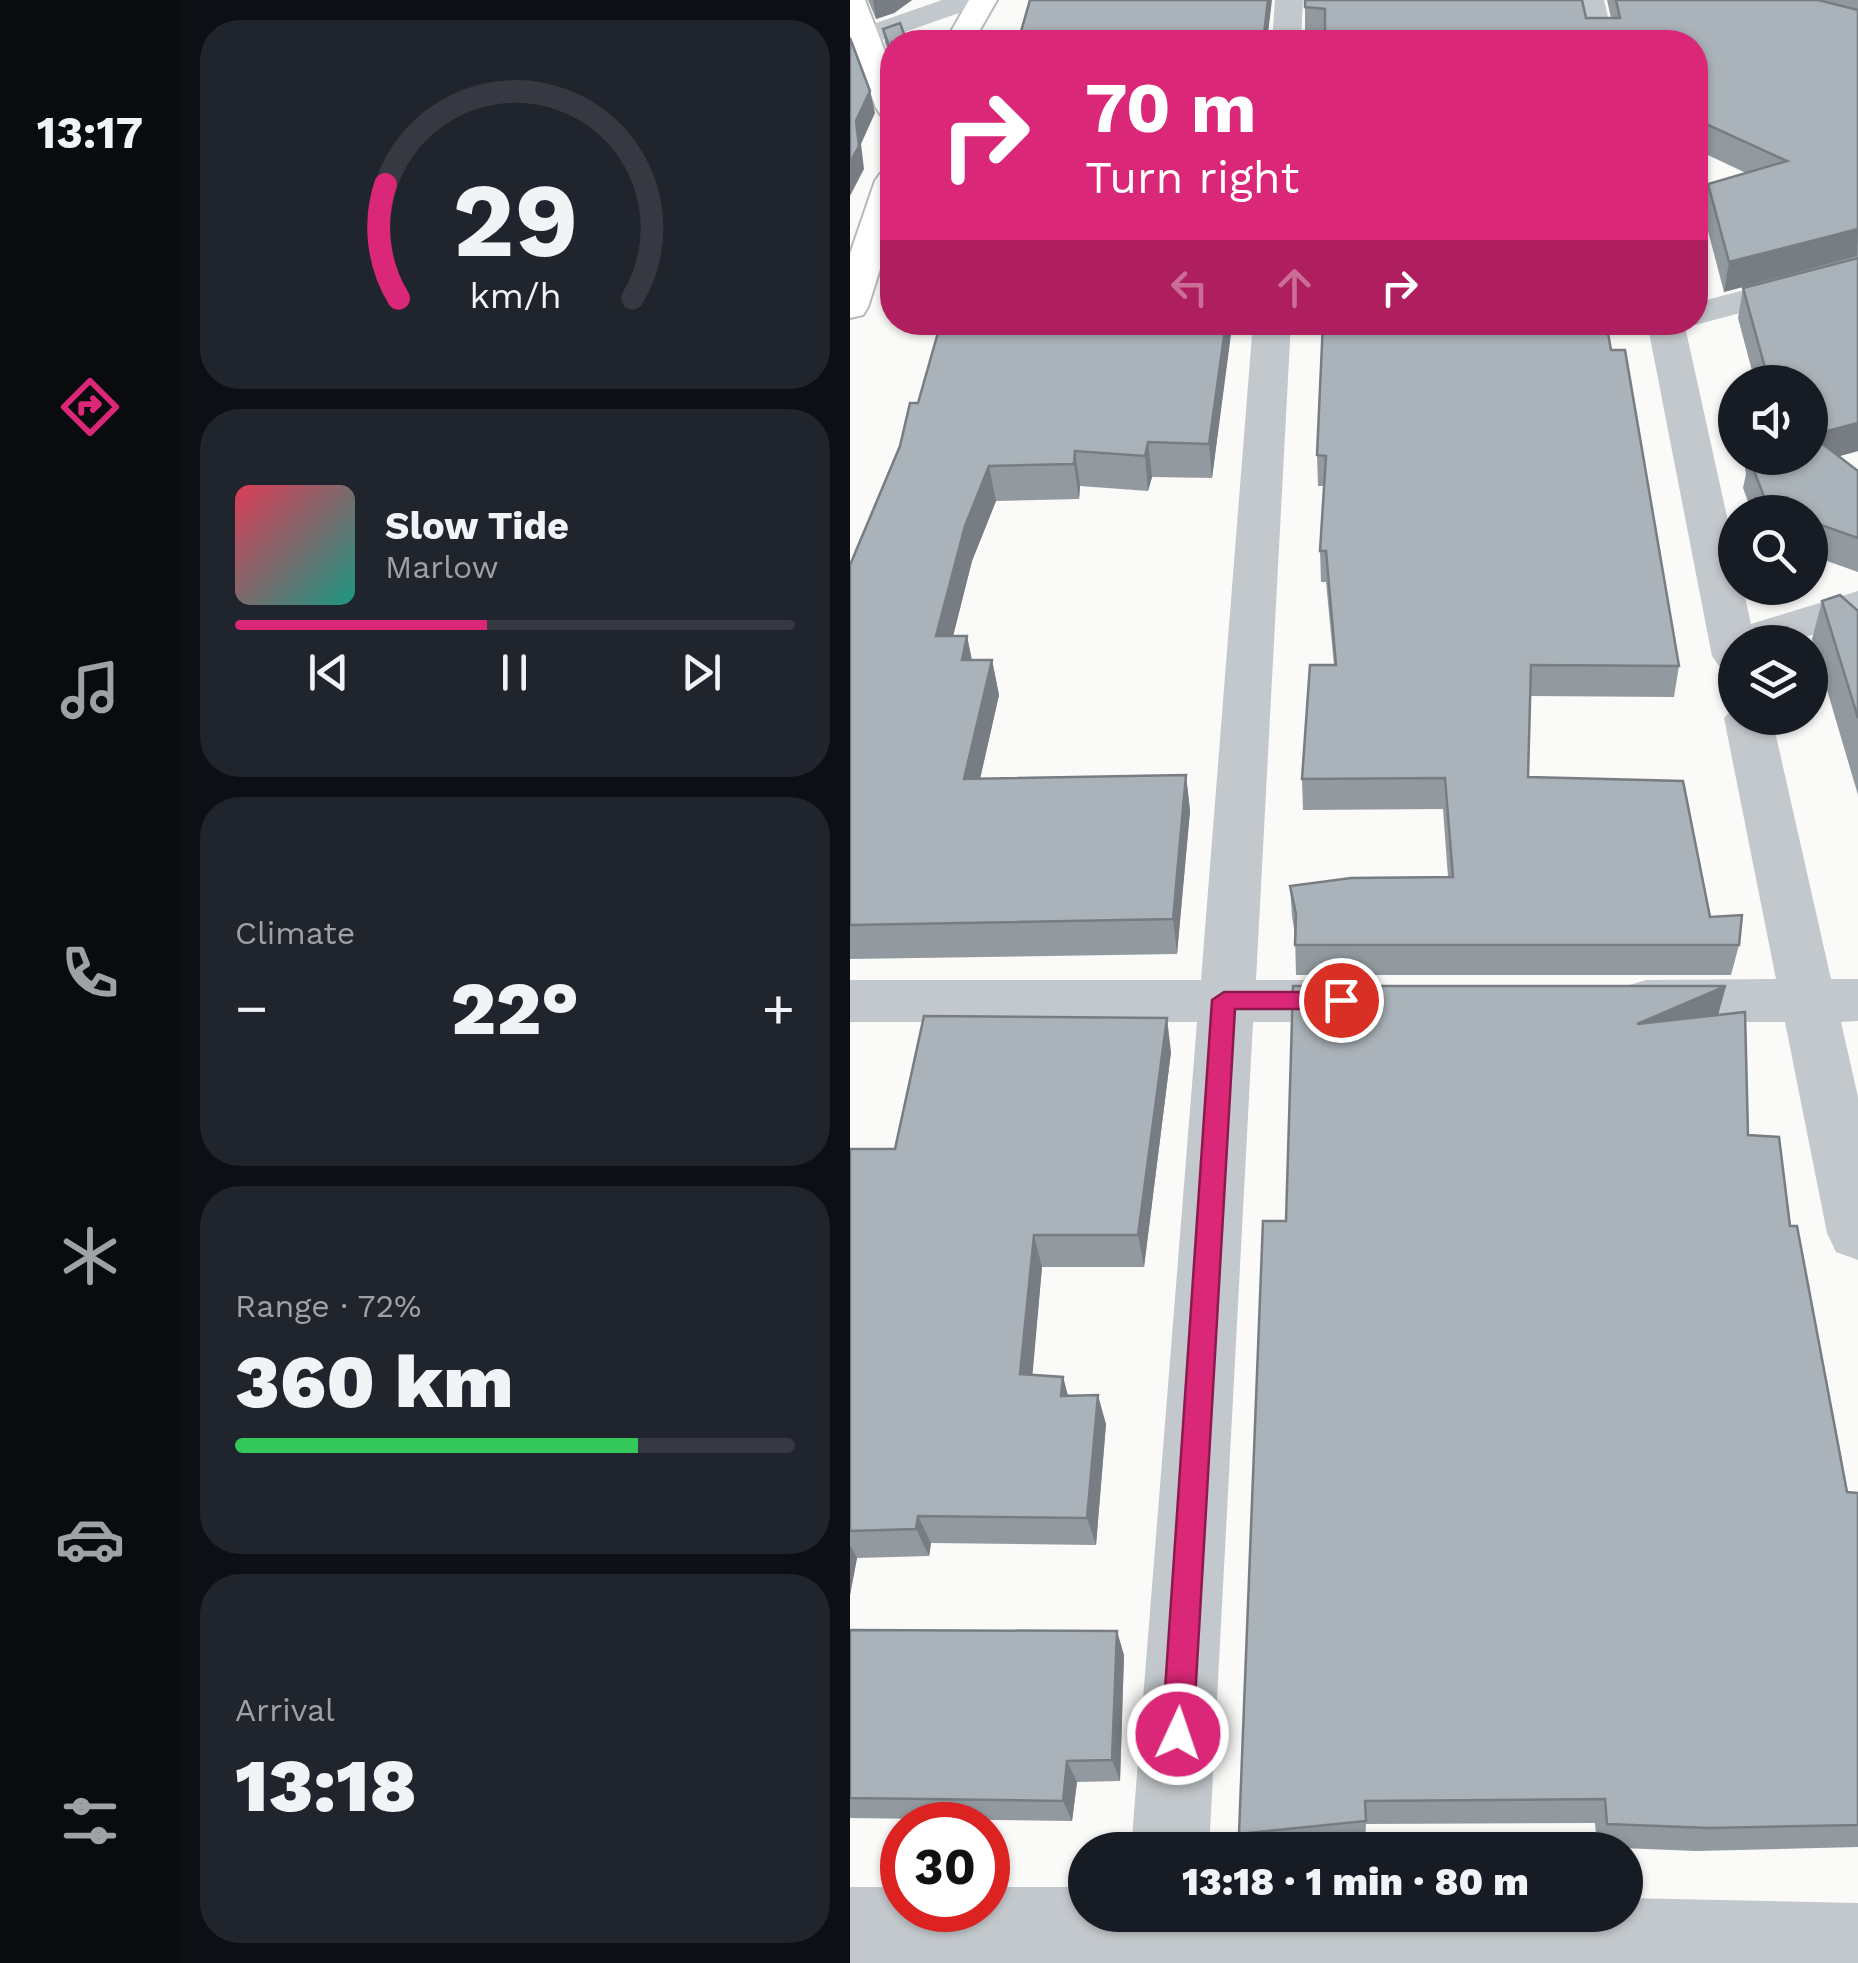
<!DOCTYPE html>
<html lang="en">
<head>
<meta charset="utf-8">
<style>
	:root { --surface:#171b24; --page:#20242c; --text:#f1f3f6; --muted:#9ea1a6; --line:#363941; --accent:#db2777 }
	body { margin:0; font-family:"Work Sans",sans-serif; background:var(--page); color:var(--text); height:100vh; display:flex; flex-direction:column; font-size:38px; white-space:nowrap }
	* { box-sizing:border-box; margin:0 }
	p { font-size:32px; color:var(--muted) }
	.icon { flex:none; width:55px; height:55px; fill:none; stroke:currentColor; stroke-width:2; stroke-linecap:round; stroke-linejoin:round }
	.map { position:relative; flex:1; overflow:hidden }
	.side { display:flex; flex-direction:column; gap:20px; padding:20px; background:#0d0f14; width:670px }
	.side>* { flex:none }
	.top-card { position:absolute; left:30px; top:30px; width:828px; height:305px; border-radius:40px; box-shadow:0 2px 8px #0004; background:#db2777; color:#fff; overflow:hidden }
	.buttons { position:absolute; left:868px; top:365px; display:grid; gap:20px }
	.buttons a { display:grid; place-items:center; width:110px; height:110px; border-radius:50%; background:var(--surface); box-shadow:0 2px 8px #0004; font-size:50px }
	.speed { position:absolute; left:30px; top:1802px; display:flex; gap:20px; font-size:50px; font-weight:700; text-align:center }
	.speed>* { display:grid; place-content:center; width:130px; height:130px; border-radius:50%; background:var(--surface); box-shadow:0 2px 8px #0004; line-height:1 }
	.speed .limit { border:15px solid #d22; background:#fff; color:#111 }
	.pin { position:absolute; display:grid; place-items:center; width:85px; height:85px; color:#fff; margin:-42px; border:5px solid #fff; border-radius:50%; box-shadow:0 2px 10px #0007 }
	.me { position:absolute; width:110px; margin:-55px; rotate:3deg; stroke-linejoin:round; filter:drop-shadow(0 0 8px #0008) }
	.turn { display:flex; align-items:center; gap:35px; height:210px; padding:0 40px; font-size:45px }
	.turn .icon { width:130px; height:130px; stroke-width:2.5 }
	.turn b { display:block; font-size:70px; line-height:85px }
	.lanes { display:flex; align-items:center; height:95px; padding:0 40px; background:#0003; justify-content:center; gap:50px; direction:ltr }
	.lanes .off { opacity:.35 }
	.big { font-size:75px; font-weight:800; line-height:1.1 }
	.side .card { flex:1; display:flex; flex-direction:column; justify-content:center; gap:15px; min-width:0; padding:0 35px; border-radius:40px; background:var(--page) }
	.side .dial { align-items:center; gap:0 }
	.dial svg { height:260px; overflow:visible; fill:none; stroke:var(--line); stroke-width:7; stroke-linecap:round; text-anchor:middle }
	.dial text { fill:var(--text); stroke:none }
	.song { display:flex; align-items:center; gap:30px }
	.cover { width:120px; height:120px; border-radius:15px; background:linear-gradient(135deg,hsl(350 70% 55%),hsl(170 70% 35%)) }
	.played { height:10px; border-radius:5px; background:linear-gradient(90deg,var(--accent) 45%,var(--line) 45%) }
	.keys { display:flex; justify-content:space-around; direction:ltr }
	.heat { display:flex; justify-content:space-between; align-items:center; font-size:55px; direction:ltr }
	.charge { height:15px; border-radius:8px; background:linear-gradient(90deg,#34c759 72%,var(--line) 0) }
	.trip { position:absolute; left:218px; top:1832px; width:575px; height:100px; border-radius:50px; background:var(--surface); box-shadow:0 2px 8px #0004; font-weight:800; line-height:100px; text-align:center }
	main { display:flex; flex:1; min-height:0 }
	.menu { display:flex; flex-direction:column; width:180px; justify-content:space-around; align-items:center; background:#090b0e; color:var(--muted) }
	.menu .icon { width:70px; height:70px }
	.menu .active { color:var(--accent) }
	.menu b { font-size:45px; color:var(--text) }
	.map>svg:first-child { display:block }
</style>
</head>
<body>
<main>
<nav class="menu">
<b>13:17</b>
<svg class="icon active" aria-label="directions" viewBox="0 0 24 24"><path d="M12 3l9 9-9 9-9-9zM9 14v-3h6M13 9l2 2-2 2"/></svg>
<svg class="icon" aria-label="music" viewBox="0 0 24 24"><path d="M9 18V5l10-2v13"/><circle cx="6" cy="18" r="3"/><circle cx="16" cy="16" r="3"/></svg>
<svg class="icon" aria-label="phone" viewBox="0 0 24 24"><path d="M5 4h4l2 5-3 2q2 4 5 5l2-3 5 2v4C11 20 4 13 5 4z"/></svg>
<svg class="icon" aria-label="climate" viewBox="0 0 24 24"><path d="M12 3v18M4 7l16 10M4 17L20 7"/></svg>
<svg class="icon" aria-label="car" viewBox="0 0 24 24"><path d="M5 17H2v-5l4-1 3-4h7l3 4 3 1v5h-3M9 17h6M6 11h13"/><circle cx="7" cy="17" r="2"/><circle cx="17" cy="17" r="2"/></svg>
<svg class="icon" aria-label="filters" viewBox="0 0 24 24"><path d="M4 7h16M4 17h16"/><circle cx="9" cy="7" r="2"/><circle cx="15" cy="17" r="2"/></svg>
</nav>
<section class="side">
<div class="card dial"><svg viewBox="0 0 100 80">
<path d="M14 69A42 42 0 1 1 86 69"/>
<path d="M14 69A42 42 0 0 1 10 34" stroke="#db2777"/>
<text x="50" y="56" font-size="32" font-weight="700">29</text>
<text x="50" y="72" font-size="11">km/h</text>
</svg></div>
<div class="card">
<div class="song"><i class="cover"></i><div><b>Slow Tide</b><p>Marlow</p></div></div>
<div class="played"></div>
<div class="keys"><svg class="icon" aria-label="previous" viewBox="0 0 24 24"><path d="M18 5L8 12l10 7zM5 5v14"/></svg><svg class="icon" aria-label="pause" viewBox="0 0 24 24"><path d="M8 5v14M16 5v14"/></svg><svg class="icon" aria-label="next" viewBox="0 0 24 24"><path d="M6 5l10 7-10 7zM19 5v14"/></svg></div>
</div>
<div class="card"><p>Climate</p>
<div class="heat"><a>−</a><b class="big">22°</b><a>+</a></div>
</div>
<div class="card"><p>Range · 72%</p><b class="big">360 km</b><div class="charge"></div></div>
<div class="card"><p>Arrival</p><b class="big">13:18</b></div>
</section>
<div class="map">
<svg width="1008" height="1963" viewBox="0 0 1008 1963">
	<rect width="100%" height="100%" fill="#fafaf8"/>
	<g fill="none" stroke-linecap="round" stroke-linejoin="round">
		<defs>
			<path id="major" d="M 0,0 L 15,0 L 42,70 L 42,117 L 31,115 L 26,108 L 0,36 Z
				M 119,0 L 147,0 L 123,42 L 95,42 Z
				M 42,171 L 42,231 L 18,307 L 13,315 L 0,318 L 0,254 L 25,181 L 30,174 Z"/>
		</defs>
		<use href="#major" stroke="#b5babe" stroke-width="4"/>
		<path fill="#c3c8cc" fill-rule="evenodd" d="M 92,0 L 133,0 L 129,6 L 0,51 L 0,32 Z
			M 425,0 L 453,0 L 451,42 L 422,42 Z
			M 726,0 L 754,0 L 764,42 L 736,42 Z
			M 1008,260 L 1008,282 L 845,325 L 835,322 L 845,322 L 845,303 Z
			M 403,322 L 441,322 L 406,980 L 515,980 L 535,986 L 543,1001 L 535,1016 L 515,1022 L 403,1022 L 359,1850 L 281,1850 L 347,1022 L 0,1022 L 0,980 L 351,980 Z
			M 797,322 L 834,322 L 885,553 L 885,588 L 893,588 L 901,624 L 1008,591 L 1008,620 L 940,642 L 885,642 L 885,671 L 869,666 L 862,656 Z
			M 885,706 L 885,718 L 922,718 L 981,979 L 1008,979 L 1008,1021 L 991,1022 L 1008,1097 L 1008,1260 L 986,1252 L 977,1233 L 935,1022 L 796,1022 L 776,1016 L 768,1001 L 776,986 L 796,980 L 926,979 L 874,718 Z
			M 0,1887 L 52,1887 L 52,1910 L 138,1910 L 138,1887 L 235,1887 L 235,1915 L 775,1915 L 775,1898 L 1008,1903 L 1008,1963 L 0,1963 Z"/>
		<use href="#major" fill="#fff" fill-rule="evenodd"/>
	</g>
	<path fill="#929a9f" d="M 18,0 L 62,0 L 44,13 L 26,19 Z
		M 455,0 L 736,18 L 761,18 L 757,0 L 1008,0 L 1008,257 L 874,292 L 853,212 L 858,184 L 896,173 L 845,149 L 845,42 L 455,34 Z
		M 33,29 L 57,42 L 42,61 L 35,43 Z
		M 1008,258 L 1008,451 L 989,456 L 1008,471 L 1008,572 L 960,555 L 960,512 L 902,512 L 893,488 L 896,474 L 894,463 L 895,458 L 960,458 L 960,382 L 905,382 L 888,318 L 893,288 Z
		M 91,322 L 382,322 L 362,478 L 302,477 L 298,491 L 230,486 L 229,499 L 146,501 L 122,561 L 103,636 L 117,636 L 122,660 L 142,660 L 149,695 L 130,779 L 336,775 L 340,811 L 327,954 L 0,959 L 0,565 L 68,403 Z
		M 761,350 L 829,666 L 824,697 L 680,696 L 678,777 L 860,917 L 889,945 L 881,975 L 446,975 L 445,935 L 442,916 L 440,886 L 598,877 L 593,809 L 453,810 L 452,779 L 484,665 L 476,582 L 471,582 L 470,551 L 474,486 L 468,486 L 467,455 L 473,354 Z
		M 972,601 L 1008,611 L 1008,795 L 962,639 Z
		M 876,986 L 868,1015 L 898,1135 L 940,1226 L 997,1492 L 1008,1495 L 1008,1847 L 846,1851 L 747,1847 L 745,1823 L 516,1824 L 515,1844 L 456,1850 L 393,1850 L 389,1834 L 436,1221 Z
		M 321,1052 L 294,1267 L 192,1267 L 182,1375 L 213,1377 L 218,1396 L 256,1424 L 246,1545 L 81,1543 L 79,1556 L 7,1558 L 0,1595 L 0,1149 L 45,1149 Z
		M 0,1630 L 274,1655 L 270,1781 L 227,1782 L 222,1821 L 0,1818 Z"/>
	<path fill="#777d82" d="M 23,0 L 62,0 L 44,13 L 26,19 Z
		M 418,0 L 422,0 L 417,42 L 413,42 Z
		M 20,91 L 25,113 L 11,144 L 14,169 L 0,196 L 0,163 L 6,121 Z
		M 1008,229 L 1007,256 L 874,292 L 879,262 Z
		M 376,322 L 382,322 L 382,327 L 362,478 L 359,444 Z
		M 1008,423 L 1008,451 L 954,466 L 961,435 Z
		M 298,442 L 302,477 L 298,491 L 295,456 Z
		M 225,451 L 230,486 L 229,499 L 224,464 Z
		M 139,466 L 146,501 L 122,561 L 94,672 L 86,636 L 115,526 Z
		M 117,636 L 124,672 L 112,660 Z
		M 142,660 L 149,695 L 122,814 L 114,779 Z
		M 336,775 L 340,811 L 327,954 L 323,919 Z
		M 876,986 L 865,1026 L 787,1024 Z
		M 317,1018 L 321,1052 L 294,1267 L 288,1235 Z
		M 184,1235 L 192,1267 L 180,1403 L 170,1374 Z
		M 213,1377 L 221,1407 L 211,1396 Z
		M 248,1395 L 256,1424 L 246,1545 L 237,1518 Z
		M 68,1516 L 81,1543 L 79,1556 L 66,1529 Z
		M 0,1545 L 7,1558 L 0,1595 Z
		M 267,1631 L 274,1655 L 270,1781 L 262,1760 Z
		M 217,1761 L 227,1782 L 222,1821 L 213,1801 Z"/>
	<path fill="#aab3b9" stroke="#777d82" stroke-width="2.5" d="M 180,0 L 418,0 L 413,42 L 168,42 Z
		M 455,0 L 732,0 L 736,18 L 770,18 L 766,0 L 968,0 L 1008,10 L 1008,229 L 879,262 L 858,184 L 937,161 L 845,119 L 845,42 L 475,42 L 475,9 L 455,7 Z
		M 50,23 L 57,42 L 42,42 L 42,54 L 33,29 Z
		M 0,38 L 20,91 L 6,121 L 9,146 L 0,163 Z
		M 1008,258 L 1008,423 L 961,435 L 1008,471 L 1008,538 L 960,521 L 960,512 L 920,512 L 899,458 L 960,458 L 960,382 L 919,382 L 893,288 Z
		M 91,322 L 376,322 L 359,444 L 298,442 L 295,456 L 225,451 L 224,464 L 139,466 L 115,526 L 86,636 L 117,636 L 112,660 L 142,660 L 114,779 L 336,775 L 323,919 L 0,925 L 0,565 L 50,446 L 60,403 L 68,403 Z
		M 473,322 L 756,322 L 761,350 L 775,350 L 829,666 L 681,665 L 678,777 L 833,781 L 860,917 L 892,915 L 889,945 L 445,945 L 446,914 L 440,886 L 501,878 L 603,877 L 595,778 L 452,779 L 460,665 L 486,665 L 476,551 L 470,551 L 476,456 L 467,455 Z
		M 990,595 L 1008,611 L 1008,718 L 972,601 Z
		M 443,986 L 876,986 L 787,1024 L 895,1012 L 898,1135 L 929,1137 L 940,1226 L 947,1226 L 997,1492 L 1008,1493 L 1008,1825 L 860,1828 L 757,1824 L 755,1799 L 515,1801 L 516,1821 L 389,1834 L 413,1221 L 436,1221 Z
		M 74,1016 L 317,1018 L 288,1235 L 184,1235 L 170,1374 L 213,1377 L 211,1396 L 248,1395 L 237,1518 L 68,1516 L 66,1529 L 0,1531 L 0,1149 L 45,1149 Z
		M 0,1630 L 267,1631 L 262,1760 L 217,1761 L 213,1801 L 0,1798 Z"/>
	<path fill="#db2777" stroke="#8e194d" stroke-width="2.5" d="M 374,992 L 491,992 L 502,1000 L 491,1009 L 385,1009 L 343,1734 L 339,1745 L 328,1750 L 316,1745 L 312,1734 L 362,1000 Z"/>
</svg>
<div class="buttons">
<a><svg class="icon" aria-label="sound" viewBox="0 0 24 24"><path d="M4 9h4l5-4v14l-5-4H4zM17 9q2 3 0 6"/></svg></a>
<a><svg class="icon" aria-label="search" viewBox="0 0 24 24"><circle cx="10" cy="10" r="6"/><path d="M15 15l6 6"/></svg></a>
<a><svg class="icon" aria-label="layers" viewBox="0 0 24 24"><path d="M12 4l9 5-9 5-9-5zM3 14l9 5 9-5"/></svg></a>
</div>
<div class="speed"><div class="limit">30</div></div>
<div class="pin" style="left:491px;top:1000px;background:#d93025"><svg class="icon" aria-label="arrive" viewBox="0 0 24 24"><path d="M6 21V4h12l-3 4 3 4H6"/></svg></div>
<svg class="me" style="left:328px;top:1734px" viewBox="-20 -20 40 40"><circle r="17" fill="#db2777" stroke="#fff" stroke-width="3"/><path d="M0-11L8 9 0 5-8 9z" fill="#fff"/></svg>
<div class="trip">13:18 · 1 min · 80 m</div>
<div class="top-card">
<div class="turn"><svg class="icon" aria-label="right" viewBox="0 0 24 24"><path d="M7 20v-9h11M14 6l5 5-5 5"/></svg><div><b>70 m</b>Turn right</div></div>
<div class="lanes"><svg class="icon off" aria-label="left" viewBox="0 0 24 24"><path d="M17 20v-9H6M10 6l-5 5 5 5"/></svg><svg class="icon off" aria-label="ahead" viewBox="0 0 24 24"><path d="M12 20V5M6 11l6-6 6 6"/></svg><svg class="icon" aria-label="right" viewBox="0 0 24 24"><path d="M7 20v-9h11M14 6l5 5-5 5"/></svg></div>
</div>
</div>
</main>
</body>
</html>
